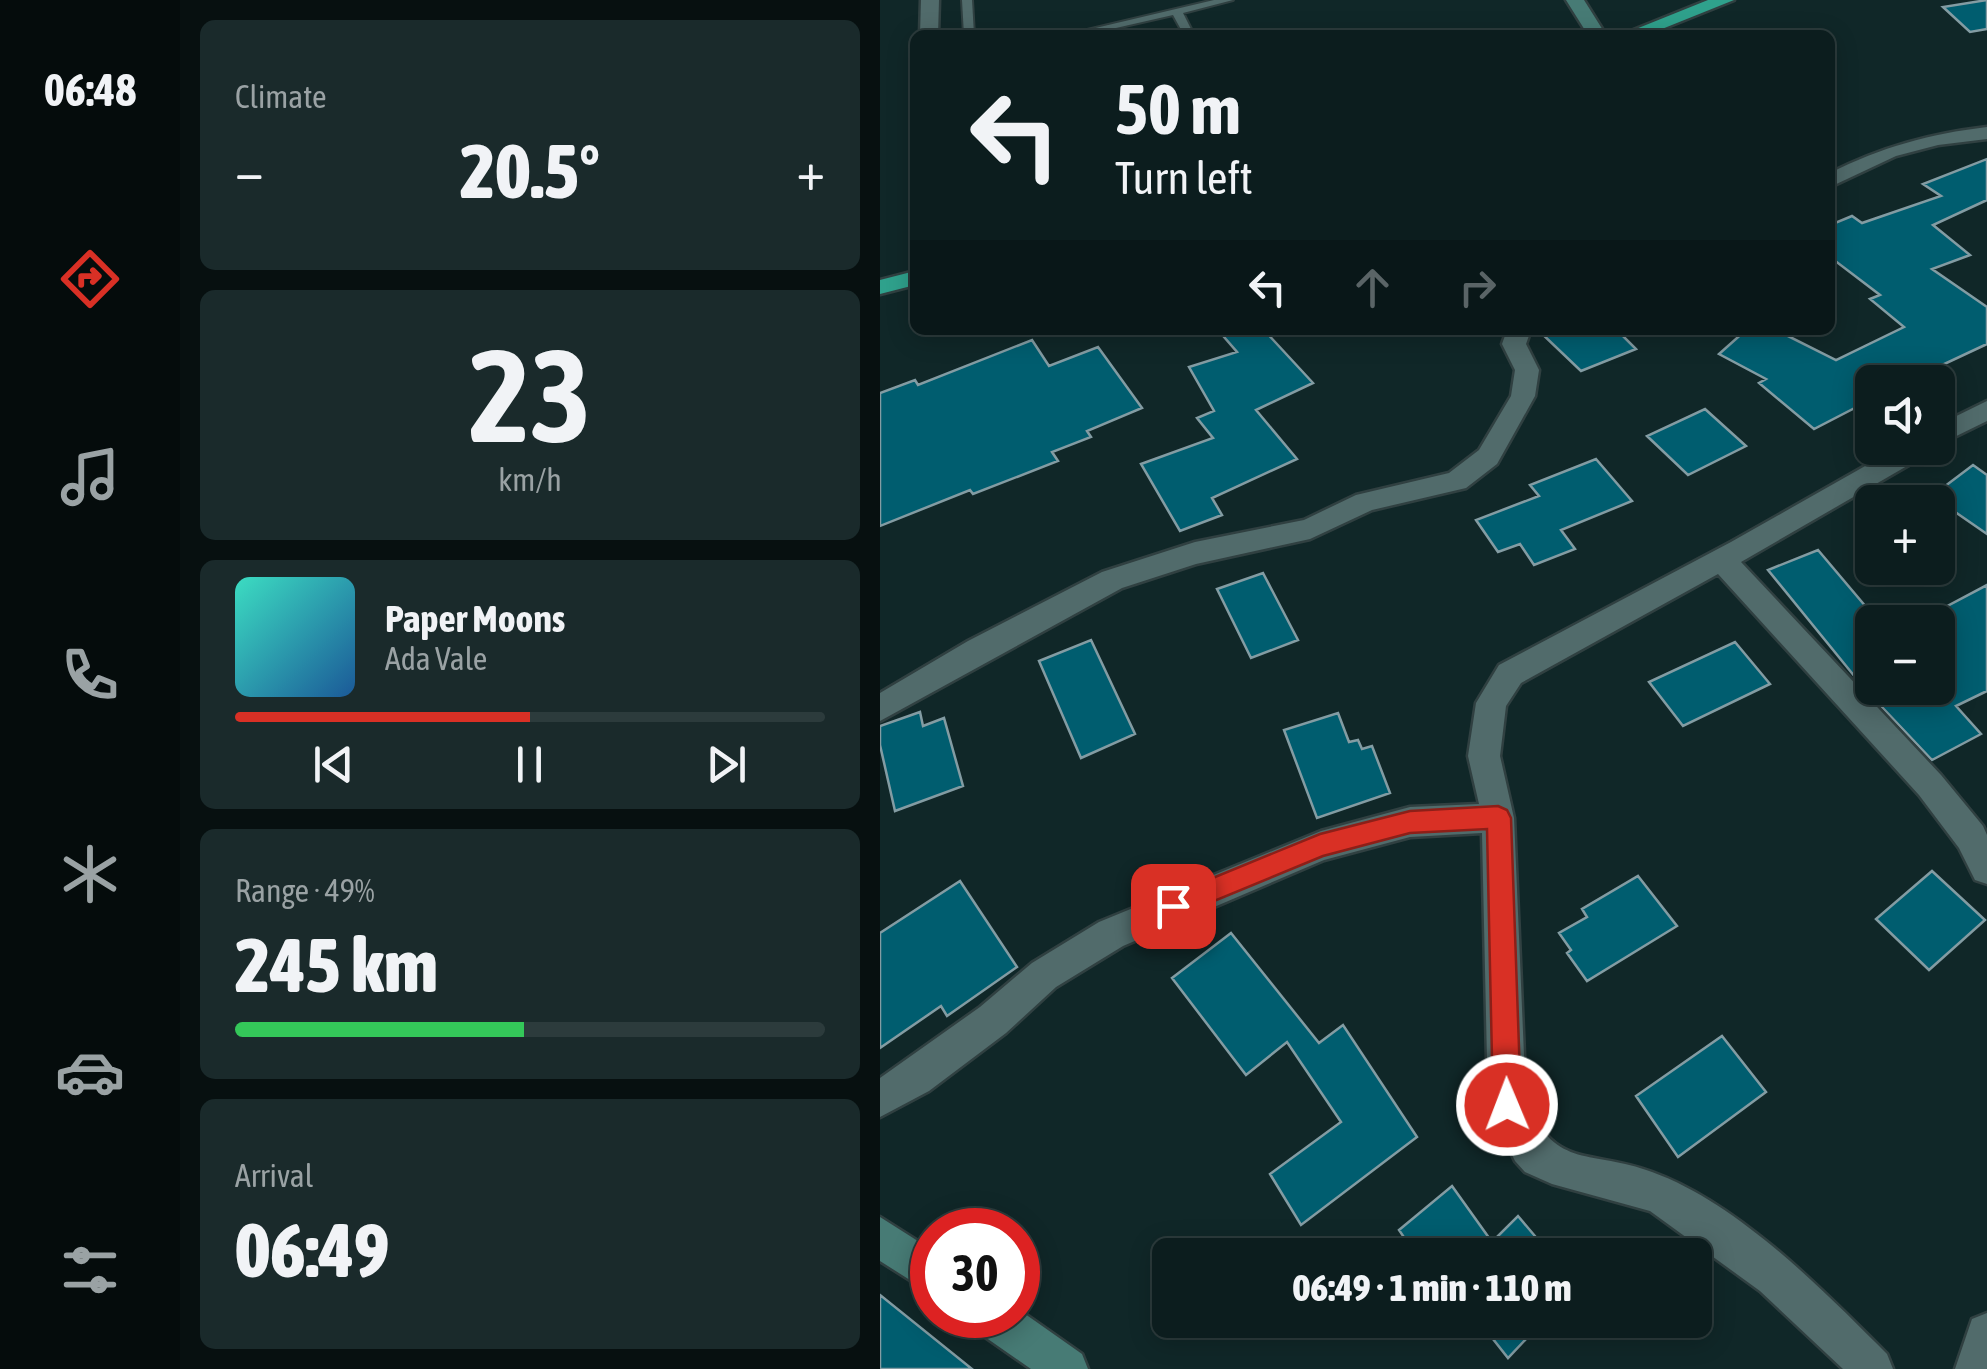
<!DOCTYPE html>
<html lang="en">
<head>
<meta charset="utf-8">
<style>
	:root { --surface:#0c1d1e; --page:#1a2a2b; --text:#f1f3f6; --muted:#9aa2a4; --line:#2c3b3c; --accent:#d93025 }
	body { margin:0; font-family:"Asap Condensed",sans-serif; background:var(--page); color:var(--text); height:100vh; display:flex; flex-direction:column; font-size:38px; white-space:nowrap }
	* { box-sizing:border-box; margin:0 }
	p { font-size:32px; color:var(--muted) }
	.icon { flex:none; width:55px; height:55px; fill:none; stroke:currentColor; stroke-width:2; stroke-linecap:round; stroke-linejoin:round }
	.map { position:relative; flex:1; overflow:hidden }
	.sheet { display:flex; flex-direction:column; gap:20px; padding:20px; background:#071010; width:700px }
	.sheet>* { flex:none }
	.guide { position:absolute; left:30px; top:30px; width:925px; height:305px; border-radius:15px; box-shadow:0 5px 25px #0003,0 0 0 2px var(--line); background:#0c1d1e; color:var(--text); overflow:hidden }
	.tools { position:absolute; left:975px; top:365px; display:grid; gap:20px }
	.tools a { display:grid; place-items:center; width:100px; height:100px; border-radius:15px; background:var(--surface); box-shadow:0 5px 25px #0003,0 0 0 2px var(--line); font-size:50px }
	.speed { position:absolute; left:30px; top:1208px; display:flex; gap:20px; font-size:50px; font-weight:700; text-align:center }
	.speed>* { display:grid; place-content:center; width:130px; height:130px; border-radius:50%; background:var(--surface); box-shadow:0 5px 25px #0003,0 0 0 2px var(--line); line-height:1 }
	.speed .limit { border:15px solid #d22; background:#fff; color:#111 }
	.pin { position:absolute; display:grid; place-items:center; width:85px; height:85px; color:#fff; margin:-42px; border-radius:20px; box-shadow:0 5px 15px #0006 }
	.me { position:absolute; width:110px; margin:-55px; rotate:359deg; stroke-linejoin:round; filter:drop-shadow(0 0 8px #0008) }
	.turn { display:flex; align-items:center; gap:35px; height:210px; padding:0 40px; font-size:45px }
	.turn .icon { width:130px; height:130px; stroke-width:2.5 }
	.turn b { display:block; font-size:70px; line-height:85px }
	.lanes { display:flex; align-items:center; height:95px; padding:0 40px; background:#0003; justify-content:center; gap:50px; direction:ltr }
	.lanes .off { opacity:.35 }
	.big { font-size:75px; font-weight:800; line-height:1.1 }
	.sheet .tile { flex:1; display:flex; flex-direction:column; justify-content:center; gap:15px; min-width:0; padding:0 35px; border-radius:15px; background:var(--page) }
	.sheet .dial { align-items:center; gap:0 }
	.dial b { font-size:130px; line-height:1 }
	.song { display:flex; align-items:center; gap:30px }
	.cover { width:120px; height:120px; border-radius:15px; background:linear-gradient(135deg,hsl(170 70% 55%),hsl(210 70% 35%)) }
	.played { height:10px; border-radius:5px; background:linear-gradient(90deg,var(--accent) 50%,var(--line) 50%) }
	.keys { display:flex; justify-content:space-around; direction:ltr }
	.heat { display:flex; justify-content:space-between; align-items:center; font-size:55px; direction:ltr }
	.charge { height:15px; border-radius:8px; background:linear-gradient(90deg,#34c759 49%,var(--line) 0) }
	.trip { position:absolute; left:272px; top:1238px; width:560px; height:100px; border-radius:15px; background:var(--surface); box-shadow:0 5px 25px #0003,0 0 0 2px var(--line); font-weight:800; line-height:100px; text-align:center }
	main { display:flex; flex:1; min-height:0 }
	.tabs { display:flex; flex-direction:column; width:180px; justify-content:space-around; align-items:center; background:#050c0c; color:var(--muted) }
	.tabs .icon { width:70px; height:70px }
	.tabs .active { color:var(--accent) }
	.tabs b { font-size:45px; color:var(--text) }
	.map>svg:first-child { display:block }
</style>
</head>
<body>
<main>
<nav class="tabs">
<b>06:48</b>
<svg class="icon active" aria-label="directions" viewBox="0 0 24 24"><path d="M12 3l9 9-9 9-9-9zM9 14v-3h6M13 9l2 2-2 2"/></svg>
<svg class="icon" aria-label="music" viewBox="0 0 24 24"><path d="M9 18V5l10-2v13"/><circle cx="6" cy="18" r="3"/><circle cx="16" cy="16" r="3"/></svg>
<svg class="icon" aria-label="phone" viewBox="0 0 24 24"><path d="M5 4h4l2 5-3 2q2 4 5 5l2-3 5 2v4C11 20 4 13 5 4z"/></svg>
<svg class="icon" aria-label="climate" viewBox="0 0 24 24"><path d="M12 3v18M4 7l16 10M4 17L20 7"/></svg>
<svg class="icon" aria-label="car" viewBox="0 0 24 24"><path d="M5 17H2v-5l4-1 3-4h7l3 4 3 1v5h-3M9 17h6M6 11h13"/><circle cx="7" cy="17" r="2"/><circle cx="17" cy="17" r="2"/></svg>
<svg class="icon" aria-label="filters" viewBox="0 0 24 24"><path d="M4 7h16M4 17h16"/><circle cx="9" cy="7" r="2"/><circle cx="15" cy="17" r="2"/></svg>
</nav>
<section class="sheet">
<div class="tile"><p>Climate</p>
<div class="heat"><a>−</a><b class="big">20.5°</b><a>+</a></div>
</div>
<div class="tile dial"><b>23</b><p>km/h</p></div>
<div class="tile">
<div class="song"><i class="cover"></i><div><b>Paper Moons</b><p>Ada Vale</p></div></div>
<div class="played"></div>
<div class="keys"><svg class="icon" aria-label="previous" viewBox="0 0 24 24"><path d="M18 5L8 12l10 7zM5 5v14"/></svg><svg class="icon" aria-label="pause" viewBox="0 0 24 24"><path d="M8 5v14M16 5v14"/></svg><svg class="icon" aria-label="next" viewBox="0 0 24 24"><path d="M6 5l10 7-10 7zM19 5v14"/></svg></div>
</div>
<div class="tile"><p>Range · 49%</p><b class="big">245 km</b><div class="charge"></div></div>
<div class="tile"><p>Arrival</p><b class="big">06:49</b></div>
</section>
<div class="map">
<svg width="1107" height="1369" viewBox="0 0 1107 1369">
	<rect width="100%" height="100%" fill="#102728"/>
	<path fill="#005d6f" stroke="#839ca3" stroke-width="2.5" d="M 1107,0 L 1107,29 L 1090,32 L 1063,7 Z
		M 1107,159 L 1107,200 L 1053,225 L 1090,255 L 1052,269 L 1107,307 L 1107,344 L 1026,382 L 992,382 L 992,399 L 934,429 L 879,383 L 886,379 L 839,354 L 866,330 L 896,330 L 956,360 L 1024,327 L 990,299 L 1000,295 L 950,257 L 950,225 L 972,216 L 982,223 L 1061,196 L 1043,184 Z
		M 338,330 L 384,330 L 433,383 L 376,410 L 417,459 L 332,498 L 342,515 L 300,531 L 261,464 L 333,438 L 317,418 L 334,411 L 309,367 L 357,352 Z
		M 658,330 L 737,330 L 756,349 L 701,371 Z
		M 152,340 L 169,366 L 218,347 L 262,408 L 207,431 L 211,437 L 172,452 L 178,461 L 93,494 L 90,490 L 0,526 L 0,393 L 35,380 L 38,385 Z
		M 825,409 L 866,446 L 808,475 L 767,436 Z
		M 716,459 L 752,501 L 681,530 L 695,549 L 654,565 L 640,544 L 618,552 L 596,520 L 659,496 L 650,485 Z
		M 1093,465 L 1107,475 L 1107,534 L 1052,496 Z
		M 938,550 L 992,614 L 992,688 L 1058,688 L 1058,611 L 1107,585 L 1107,691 L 1076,706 L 1101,734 L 1052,760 L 984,688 L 888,570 Z
		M 383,573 L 418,640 L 371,658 L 337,589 Z
		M 211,640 L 255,734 L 201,758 L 159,661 Z
		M 855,642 L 890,684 L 803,726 L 769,682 Z
		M 40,712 L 43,726 L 64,718 L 83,786 L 15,811 L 0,745 L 0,726 Z
		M 458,713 L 469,742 L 478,740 L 482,749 L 492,746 L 510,793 L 437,818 L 404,730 Z
		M 1052,871 L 1105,920 L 1049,970 L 996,919 Z
		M 758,876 L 797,926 L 707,981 L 687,953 L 691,950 L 679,933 L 707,917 L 702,909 Z
		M 80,881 L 137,967 L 67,1016 L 61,1006 L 0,1048 L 0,933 Z
		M 351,933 L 439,1043 L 463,1025 L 537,1137 L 421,1225 L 390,1174 L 461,1122 L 407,1042 L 366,1075 L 292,978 Z
		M 842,1036 L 886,1092 L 798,1157 L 756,1096 Z
		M 572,1186 L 612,1242 L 638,1216 L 671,1255 L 536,1255 L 519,1230 Z
		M 0,1295 L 92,1369 L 0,1369 Z
		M 598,1320 L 664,1320 L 628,1358 Z"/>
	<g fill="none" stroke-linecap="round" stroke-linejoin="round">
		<defs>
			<path id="lane" d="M 82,0 L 92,0 L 94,35 L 84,35 Z
				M 334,0 L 353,0 L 303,13 L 314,35 L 304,35 L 293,15 L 205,35 L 186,35 Z"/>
			<path id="street" d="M 41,0 L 59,0 L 58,35 L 40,35 Z
				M 1107,127 L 1107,139 L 1058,145 L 1016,156 L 950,187 L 950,173 C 1002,147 1049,134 1107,127 Z
				M 627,330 L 651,330 L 646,344 L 659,370 L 655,396 L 617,464 L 586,488 L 492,510 L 430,539 L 316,564 L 242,588 L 0,721 L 0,693 L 88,641 L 222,572 L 315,542 L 424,520 L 476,495 L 569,473 L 599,450 L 631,396 L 635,370 L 622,344 Z
				M 1107,401 L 1107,421 L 1058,445 L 1058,425 Z
				M 1017,448 L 1050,448 L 1046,455 L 861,562 L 1061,775 L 1103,826 L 1107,835 L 1107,884 L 1095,880 L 1079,848 L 1039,795 L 838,574 L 641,683 L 626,706 L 620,756 L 634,818 L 646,1103 C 678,1171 711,1149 772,1172 C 858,1203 943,1290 1007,1354 L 1013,1369 L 963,1369 L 880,1291 L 770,1211 L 672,1184 L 645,1172 L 635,1161 L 608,1105 L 602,833 L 530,837 L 444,860 L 243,946 L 176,987 L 126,1033 L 49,1091 L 0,1117 L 0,1078 L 100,1007 L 152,963 L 219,922 L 441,831 L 530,807 L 599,804 L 588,756 L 596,703 L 619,665 L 851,542 Z
				M 1107,1313 L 1107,1369 L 1075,1369 L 1092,1319 Z"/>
			<path id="secondary" d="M 686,0 L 704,0 L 726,35 L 708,35 Z
				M 0,1217 L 52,1250 L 52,1294 L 0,1261 Z
				M 138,1309 L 202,1354 L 208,1369 L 151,1369 L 95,1330 L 89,1315 L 138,1315 Z"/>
			<path id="highway" d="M 828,0 L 854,0 L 767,35 L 741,35 Z
				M 35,271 L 35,285 L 0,294 L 0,280 Z"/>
		</defs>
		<use href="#lane" stroke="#304041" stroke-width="4"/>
		<use href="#street" stroke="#304041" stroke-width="5"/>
		<use href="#secondary" stroke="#304041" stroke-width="5"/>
		<use href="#highway" stroke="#304041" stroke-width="5"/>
		<use href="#lane" fill="#516b6b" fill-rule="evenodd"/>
		<use href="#street" fill="#516b6b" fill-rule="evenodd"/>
		<use href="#secondary" fill="#477b75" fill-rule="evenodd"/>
		<use href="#highway" fill="#2fa18c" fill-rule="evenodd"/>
	</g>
	<path fill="#d93025" stroke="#8d1f18" stroke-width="2.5" d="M 618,806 L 627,810 L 631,818 L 641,1105 L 637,1115 L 627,1119 L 617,1115 L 613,1105 L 607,829 L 530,833 L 443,856 L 293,918 L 284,915 L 280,906 L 284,898 L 440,834 L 530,811 Z"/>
</svg>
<div class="tools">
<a><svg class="icon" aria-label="sound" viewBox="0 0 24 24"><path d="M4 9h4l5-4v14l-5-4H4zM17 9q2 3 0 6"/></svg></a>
<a>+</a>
<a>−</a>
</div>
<div class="speed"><div class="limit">30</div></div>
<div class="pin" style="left:293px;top:906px;background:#d93025"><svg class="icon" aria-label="arrive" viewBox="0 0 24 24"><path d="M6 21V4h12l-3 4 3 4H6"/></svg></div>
<svg class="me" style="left:627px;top:1105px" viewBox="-20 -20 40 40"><circle r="17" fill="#d93025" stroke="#fff" stroke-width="3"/><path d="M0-11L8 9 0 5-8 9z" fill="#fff"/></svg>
<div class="trip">06:49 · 1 min · 110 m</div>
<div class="guide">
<div class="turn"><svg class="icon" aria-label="left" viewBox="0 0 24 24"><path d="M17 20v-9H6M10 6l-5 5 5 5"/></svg><div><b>50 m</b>Turn left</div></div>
<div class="lanes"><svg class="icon" aria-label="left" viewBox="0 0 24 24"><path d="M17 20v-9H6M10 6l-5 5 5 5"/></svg><svg class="icon off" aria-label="ahead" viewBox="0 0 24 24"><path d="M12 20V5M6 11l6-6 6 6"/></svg><svg class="icon off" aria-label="right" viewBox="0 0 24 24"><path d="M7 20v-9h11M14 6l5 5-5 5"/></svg></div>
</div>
</div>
</main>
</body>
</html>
